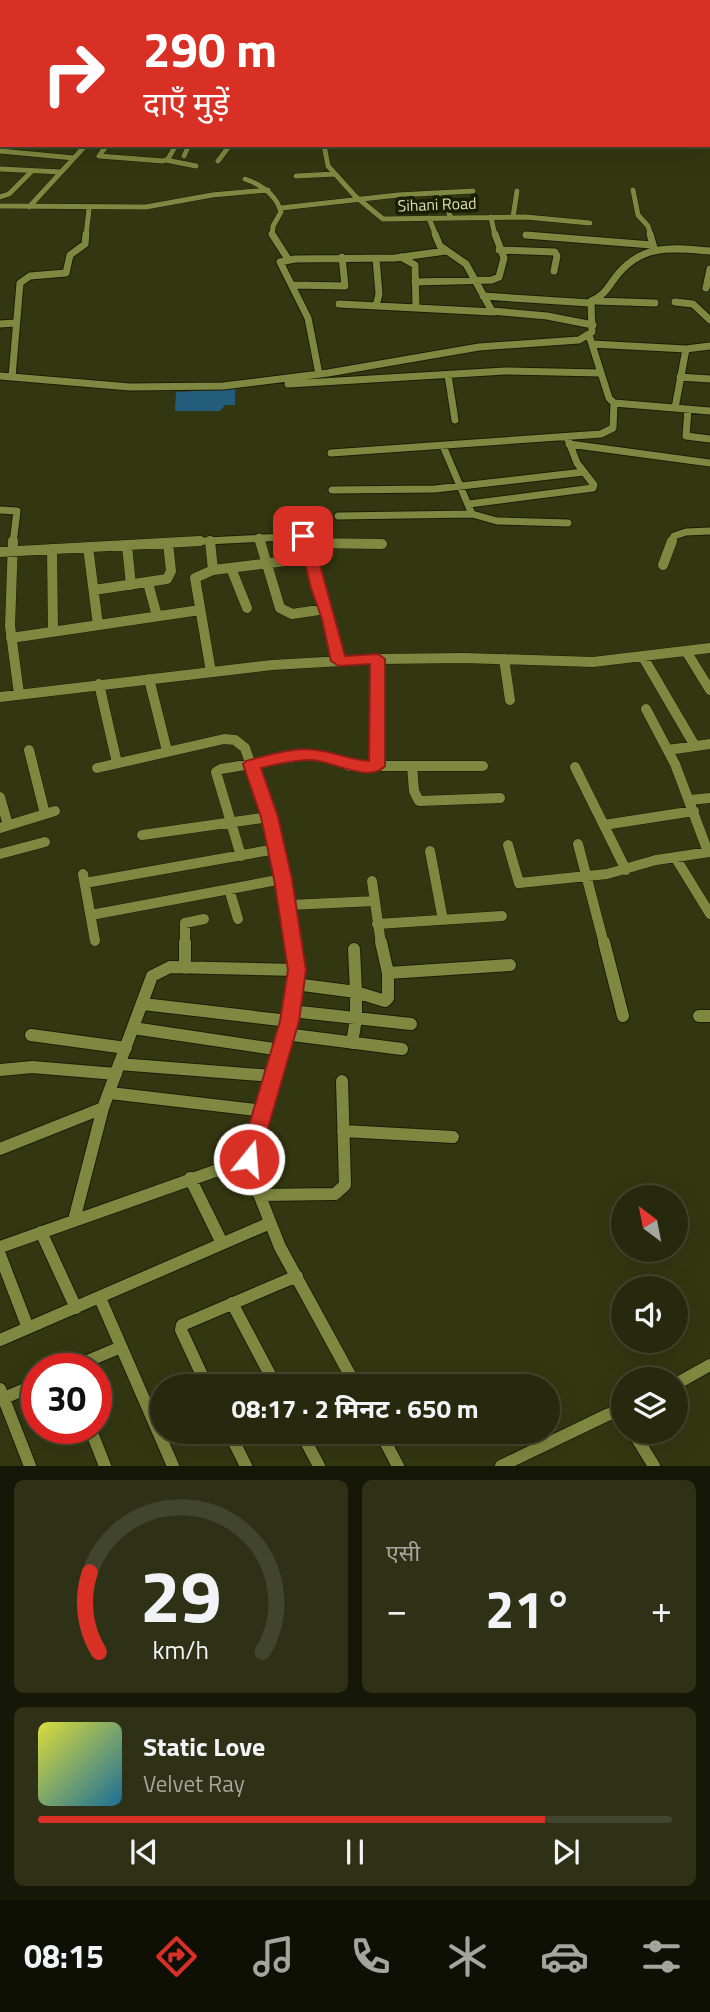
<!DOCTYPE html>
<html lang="hi">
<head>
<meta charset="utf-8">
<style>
	:root { --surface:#26290d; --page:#2e3116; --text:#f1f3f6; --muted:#a4a69d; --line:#42452e; --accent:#d93025 }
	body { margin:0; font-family:"Titillium Web","Noto Sans Devanagari",sans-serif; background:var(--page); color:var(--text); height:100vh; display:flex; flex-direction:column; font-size:26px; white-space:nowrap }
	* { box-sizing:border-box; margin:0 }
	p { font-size:23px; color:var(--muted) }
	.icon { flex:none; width:38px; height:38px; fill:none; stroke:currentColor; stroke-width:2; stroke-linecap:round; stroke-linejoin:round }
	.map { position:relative; height:1466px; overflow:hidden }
	.sheet { display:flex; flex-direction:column; gap:14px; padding:14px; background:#151707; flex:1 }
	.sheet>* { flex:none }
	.hud { position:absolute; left:0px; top:0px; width:710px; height:147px; box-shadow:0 7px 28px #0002,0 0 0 2px var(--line); background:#d93025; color:#fff; overflow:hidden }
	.needle { width:46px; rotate:328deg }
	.fabs { position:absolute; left:611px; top:1185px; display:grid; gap:14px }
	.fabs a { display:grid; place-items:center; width:77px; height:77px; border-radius:50%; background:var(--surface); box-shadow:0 7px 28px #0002,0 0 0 2px var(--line); font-size:35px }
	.speed { position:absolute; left:21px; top:1353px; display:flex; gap:14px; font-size:35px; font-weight:700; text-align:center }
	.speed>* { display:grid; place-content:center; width:91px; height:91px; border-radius:50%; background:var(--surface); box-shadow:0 7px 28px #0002,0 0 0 2px var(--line); line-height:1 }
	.speed .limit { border:10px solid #d22; background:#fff; color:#111 }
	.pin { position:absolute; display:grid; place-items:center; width:60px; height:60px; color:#fff; margin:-30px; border-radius:14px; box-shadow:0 4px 10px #0006 }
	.me { position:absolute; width:77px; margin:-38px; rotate:17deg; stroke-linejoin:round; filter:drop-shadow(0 0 5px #0008) }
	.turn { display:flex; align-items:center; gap:24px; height:147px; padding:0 28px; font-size:32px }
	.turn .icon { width:91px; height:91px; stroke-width:2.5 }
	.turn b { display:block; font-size:49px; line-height:60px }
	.big { font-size:52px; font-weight:700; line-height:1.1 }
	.sheet .widget { flex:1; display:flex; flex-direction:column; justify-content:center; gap:10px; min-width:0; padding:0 24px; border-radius:10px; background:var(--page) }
	.sheet .dial { align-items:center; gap:0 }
	.dial svg { height:182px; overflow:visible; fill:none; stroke:var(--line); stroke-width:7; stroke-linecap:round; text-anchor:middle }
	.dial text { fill:var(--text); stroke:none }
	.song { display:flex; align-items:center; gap:21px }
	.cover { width:84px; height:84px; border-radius:10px; background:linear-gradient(135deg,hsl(60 70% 55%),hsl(200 70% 35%)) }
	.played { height:7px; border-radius:4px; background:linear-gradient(90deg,var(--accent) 80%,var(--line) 80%) }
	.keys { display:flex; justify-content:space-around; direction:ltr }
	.heat { display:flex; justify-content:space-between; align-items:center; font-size:38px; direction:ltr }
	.sheet .tiles { flex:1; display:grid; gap:14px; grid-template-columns:1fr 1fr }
	.widget:last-child { grid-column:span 2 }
	.trip { position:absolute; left:150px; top:1374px; width:410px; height:70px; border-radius:35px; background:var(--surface); box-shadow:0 7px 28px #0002,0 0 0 2px var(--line); font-weight:700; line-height:70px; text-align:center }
	.tab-bar { display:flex; height:112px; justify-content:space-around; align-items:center; background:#0f1005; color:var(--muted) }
	.tab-bar .icon { width:49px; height:49px }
	.tab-bar .on { color:var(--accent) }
	.tab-bar b { font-size:32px; color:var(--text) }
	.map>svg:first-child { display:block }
</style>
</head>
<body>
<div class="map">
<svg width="710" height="1466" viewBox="0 0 710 1466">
	<rect width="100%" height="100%" fill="#333711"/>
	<path fill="#245d7b" d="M 235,389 L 235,405 L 225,405 L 220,411 L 175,411 L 176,392 Z"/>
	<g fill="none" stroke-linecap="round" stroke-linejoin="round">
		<defs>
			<path id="minor-far3" d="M 279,0 L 286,2
				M 465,0 L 540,1
				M 236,2 L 238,0
				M 2,84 L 2,89
				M 107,145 L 99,156 L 163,161 L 168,159 L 176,145
				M 324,145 L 328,166 L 355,196 L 383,219 L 526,217 L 590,223
				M 0,151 L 74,158
				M 184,156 L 189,145
				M 166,160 L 196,166
				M 218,161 L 230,145
				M 0,169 L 61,172
				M 296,176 L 335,174
				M 245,179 C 262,185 276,194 281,212 L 273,226 L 272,236
				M 633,190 L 638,215 L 648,226 L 651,236
				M 441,193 L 451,218
				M 0,197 L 9,194 L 32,171
				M 0,206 L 146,207 L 212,195 L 268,190
				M 29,207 L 86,145
				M 281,208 L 398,195 L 473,191
				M 491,217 L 495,236
				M 513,217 L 517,191
				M 429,218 L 436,236
				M 526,235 L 540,236
				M 86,236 L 89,209"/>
			<path id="minor-far2" d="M 272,234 L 288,259
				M 435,234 L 440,246 L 466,264 L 492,311 L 547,316 L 593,325
				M 650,234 L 654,248
				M 526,235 L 652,245
				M 499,250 L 555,252 L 557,256 L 554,271
				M 401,257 L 415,265 L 416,308 L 494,312
				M 376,258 L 379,294 L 376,306
				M 415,282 L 492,280 L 499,277 L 504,258 L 495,234
				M 292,285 L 345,286 L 342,257
				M 706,288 L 710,269
				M 483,296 L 590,303
				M 595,301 L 655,303
				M 675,302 L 693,304 L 710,320
				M 339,304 L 416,308
				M 0,324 L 16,323
				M 589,335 L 609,398 L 614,403 L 710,411
				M 592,344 L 686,349
				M 319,374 L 308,318 L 280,262 L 295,259 L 395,258 L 446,251
				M 448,375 L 455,420
				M 0,376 L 130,387 L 223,386 L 328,373 L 479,347 L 579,340 L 592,332 L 591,301 C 605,296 609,285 618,274 C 644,243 674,248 710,251
				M 12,377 L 20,283 L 30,276 L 66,273 L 70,255 L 85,244 L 86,234
				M 680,377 L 710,379
				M 288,384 L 505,371 L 600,373
				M 675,408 L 686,349 L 710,346
				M 688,409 L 686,436 L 710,439
				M 569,444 L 710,463
				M 331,453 L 601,434 L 613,428 L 614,403
				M 332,490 L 435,489 L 584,472
				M 469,504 L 593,488 L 594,485 L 577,463 L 567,437
				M 0,510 L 17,511 L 13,543
				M 472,514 L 497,521 L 568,523
				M 338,516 L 472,514 L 443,446
				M 259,537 L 261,543
				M 210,540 L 210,543
				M 167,543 L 303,536 L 307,543
				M 307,543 L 321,543
				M 671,543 L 674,536 L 686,532 L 710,531"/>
			<path id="minor-far1" d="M 13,541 L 10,626 L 19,694
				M 210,541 L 213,570
				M 260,541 L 280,608 L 292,614 L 326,609
				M 306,541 L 339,661
				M 307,543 L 382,544
				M 127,546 L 131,585
				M 88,547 L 98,625
				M 52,549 L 53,631
				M 0,552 L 200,541
				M 663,565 L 672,541
				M 231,568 L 247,608
				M 148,583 L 157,616
				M 94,590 L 167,579 L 171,571 L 168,543
				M 11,638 L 200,610
				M 686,651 L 710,690
				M 643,657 L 695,746
				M 504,659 L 510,700
				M 211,672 L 195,578 L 213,570 L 310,558
				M 149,679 L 167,751
				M 99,684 L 117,763
				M 0,697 L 272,665 L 378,659 L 464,658 L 593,662 L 710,648
				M 646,709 L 675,764 L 708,852
				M 29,750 L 45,814
				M 668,750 L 710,744
				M 377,766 L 378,659
				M 412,766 L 414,791 L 419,801 L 500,798
				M 575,767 L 626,870
				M 97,768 L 224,739 L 235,740 L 245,748 L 269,817 L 289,905 L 294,944
				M 0,797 L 8,825
				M 690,800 L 710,798
				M 604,825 L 694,811
				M 0,828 L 55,811
				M 142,835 L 269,817
				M 578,844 L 604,944
				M 508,845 L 519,883 L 607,874 L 656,860 L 710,852
				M 430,851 L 443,920
				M 0,854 L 45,842
				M 241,856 L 216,772 L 221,769 L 313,754 L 329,757 L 349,766 L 483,766
				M 675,857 L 710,914
				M 83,874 L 95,941
				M 372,881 L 381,944
				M 85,883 L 276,849
				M 229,889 L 238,919
				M 289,905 L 375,901
				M 91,915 L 283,879
				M 377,924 L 502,916
				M 185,944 L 185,923 L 204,919"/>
			<path id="minor" d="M 185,942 L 185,968
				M 294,942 L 297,970 L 289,1021 L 249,1159 L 257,1189 L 280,1247 L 356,1386
				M 381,942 L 388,973
				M 604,942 L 623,1016
				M 295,984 L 356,992 L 354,949
				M 143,1004 L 289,1021
				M 291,1011 L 411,1024
				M 699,1016 L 710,1016
				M 133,1028 L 281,1050
				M 285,1034 L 402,1049
				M 31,1035 L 126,1048
				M 352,1043 L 356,1019 L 356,992 L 385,1001 L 388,998 L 388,973 L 510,965
				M 119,1064 L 272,1076
				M 0,1070 L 32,1067 L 116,1074
				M 110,1093 L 265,1111
				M 343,1131 L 453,1137
				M 0,1149 L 103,1108
				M 190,1178 L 222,1243
				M 259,1195 L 335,1194 L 345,1185 L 342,1081
				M 74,1220 L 103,1108 L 152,976 L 170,967 L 297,970
				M 41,1232 L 76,1308
				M 0,1247 L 249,1159
				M 0,1255 L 28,1328
				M 100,1298 L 173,1466
				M 232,1303 L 276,1386
				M 0,1340 L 270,1223
				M 71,1368 L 121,1347
				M 676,1384 L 710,1365
				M 207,1386 L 181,1330 L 182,1325 L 297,1276
				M 0,1389 L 30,1466
				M 4,1398 L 37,1384
				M 90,1428 L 105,1466
				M 229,1432 L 246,1466
				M 301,1432 L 319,1466
				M 380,1432 L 398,1466
				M 633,1432 L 654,1466
				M 501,1466 L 607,1415 L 613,1413 L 623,1418"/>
			<path id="trunk" d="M 0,55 L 2,56 L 2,62 L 0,61 Z
				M 709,81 L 710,81 L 710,87 L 709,87 Z"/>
		</defs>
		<use href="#minor-far3" stroke="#1b1e07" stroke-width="6"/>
		<use href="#minor-far2" stroke="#1b1e07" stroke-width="9"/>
		<use href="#minor-far1" stroke="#1b1e07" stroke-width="11"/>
		<use href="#minor" stroke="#1b1e07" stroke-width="14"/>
		<use href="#trunk" stroke="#1b1e07" stroke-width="2"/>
		<use href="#minor-far3" stroke="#7f8840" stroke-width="5"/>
		<use href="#minor-far2" stroke="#7f8840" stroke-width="7"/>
		<use href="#minor-far1" stroke="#7f8840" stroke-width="10"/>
		<use href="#minor" stroke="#7f8840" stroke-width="12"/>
		<use href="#trunk" fill="#889335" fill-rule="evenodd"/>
	</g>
	<path fill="#d93025" stroke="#8d1f18" stroke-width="2" d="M 303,532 L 308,533 L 314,543 L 345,656 L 378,654 L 385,659 L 385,766 C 369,784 330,760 311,760 C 294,760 277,764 261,768 L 278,817 L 292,879 L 306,970 L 299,1021 L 259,1159 L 256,1165 L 249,1168 L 242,1165 L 239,1159 L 280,1021 L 288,970 L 274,879 L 261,817 L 243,764 L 246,761 C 268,755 293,747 316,750 C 335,752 350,760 369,761 L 370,664 L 339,666 L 331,661 L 322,619 L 311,588 L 300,543 L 296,536 Z"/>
	<g text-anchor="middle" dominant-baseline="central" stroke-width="7" stroke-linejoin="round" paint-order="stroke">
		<g font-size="16" fill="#d8dfba" stroke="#1b1e01">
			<text transform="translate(437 204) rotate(-2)">Sihani Road</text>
		</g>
	</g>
</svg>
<div class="fabs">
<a><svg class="needle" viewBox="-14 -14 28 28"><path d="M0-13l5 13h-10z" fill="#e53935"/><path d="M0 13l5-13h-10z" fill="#a4a69d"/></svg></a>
<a><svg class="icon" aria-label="sound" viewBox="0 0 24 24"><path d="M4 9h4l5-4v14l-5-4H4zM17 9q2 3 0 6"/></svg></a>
<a><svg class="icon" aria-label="layers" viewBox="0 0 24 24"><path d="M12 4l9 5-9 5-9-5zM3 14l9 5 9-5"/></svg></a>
</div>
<div class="speed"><div class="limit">30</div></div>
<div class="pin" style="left:303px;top:536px;background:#d93025"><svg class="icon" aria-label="arrive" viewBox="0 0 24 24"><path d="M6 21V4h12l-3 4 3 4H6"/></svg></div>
<svg class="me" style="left:249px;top:1159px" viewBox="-20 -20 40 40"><circle r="17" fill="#d93025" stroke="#fff" stroke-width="3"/><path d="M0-11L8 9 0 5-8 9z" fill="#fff"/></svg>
<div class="trip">08:17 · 2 मिनट · 650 m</div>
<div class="hud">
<div class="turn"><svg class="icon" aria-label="right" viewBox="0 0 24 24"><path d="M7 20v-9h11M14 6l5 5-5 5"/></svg><div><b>290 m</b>दाएँ मुड़ें</div></div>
</div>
</div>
<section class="sheet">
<div class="tiles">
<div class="widget dial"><svg viewBox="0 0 100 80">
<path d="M14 69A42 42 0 1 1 86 69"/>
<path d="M14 69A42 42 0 0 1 10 34" stroke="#d93025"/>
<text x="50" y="56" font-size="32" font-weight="700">29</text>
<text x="50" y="72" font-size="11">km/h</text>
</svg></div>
<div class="widget"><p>एसी</p>
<div class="heat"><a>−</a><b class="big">21°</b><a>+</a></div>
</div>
<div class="widget">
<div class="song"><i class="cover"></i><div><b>Static Love</b><p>Velvet Ray</p></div></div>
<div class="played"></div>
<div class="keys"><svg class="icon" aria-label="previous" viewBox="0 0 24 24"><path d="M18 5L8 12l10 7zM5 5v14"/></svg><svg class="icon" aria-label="pause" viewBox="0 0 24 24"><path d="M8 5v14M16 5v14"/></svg><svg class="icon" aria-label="next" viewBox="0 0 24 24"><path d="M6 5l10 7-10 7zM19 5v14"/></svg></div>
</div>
</div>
</section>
<nav class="tab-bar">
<b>08:15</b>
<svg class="icon on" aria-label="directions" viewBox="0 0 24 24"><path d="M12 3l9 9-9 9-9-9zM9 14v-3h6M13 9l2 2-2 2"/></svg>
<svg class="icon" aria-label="music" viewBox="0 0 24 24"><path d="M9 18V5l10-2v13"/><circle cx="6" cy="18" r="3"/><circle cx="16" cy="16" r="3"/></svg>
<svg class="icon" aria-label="phone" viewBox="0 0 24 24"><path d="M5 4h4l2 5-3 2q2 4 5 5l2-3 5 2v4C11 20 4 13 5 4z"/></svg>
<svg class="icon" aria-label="climate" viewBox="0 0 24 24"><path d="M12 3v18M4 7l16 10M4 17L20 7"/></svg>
<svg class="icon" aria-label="car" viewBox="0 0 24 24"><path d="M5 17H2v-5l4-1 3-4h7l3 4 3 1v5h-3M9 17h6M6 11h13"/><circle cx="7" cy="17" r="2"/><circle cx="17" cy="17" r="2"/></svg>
<svg class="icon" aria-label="filters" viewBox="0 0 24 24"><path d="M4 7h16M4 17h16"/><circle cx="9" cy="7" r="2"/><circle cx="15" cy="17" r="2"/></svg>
</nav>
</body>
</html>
